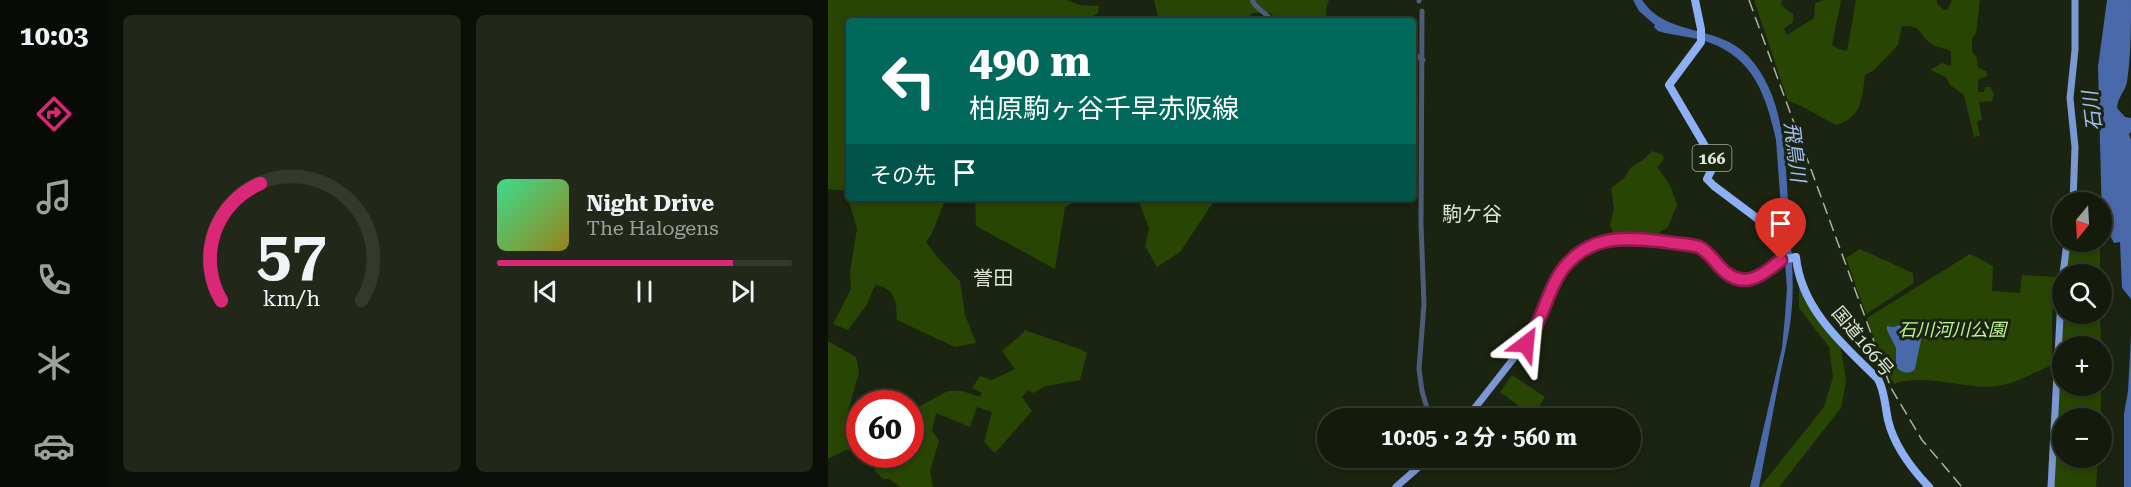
<!DOCTYPE html>
<html lang="ja">
<head>
<meta charset="utf-8">
<style>
	:root { --surface:#141b0c; --page:#21281a; --text:#f1f3f6; --muted:#9da19d; --line:#33392d; --accent:#db2777 }
	body { margin:0; font-family:"Roboto Serif","Noto Sans JP",serif; background:var(--page); color:var(--text); height:100vh; display:flex; flex-direction:column; font-size:22px; white-space:nowrap }
	* { box-sizing:border-box; margin:0 }
	p { font-size:20px; color:var(--muted) }
	.icon { flex:none; width:33px; height:33px; fill:none; stroke:currentColor; stroke-width:2; stroke-linecap:round; stroke-linejoin:round }
	.map { position:relative; flex:1; overflow:hidden }
	.sheet { display:flex; flex-direction:column; gap:15px; padding:15px; background:#0b0f07; width:720px }
	.sheet>* { flex:none }
	.hud { position:absolute; left:18px; top:18px; width:570px; height:183px; border-radius:6px; box-shadow:0 3px 9px #0003,0 0 0 2px var(--line); background:#00695c; color:#fff; overflow:hidden }
	.needle { width:39px; rotate:198deg }
	.controls { position:absolute; left:1224px; top:192px; display:grid; gap:12px }
	.controls a { display:grid; place-items:center; width:60px; height:60px; border-radius:50%; background:var(--surface); box-shadow:0 3px 9px #0003,0 0 0 2px var(--line); font-size:30px }
	.speed { position:absolute; left:18px; top:390px; display:flex; gap:12px; font-size:30px; font-weight:700; text-align:center }
	.speed>* { display:grid; place-content:center; width:78px; height:78px; border-radius:50%; background:var(--surface); box-shadow:0 3px 9px #0003,0 0 0 2px var(--line); line-height:1 }
	.speed .limit { border:9px solid #d22; background:#fff; color:#111 }
	.pin { position:absolute; display:grid; place-items:center; width:51px; height:51px; color:#fff; margin:-62px -26px; border-radius:50% 50% 50% 0; rotate:-45deg; box-shadow:0 0 6px #0007 }
	.pin .icon { rotate:45deg }
	.me { position:absolute; width:66px; margin:-33px; rotate:29deg; stroke-linejoin:round; filter:drop-shadow(0 0 4px #0008) }
	.turn { display:flex; align-items:center; gap:21px; height:126px; padding:0 24px; font-size:27px }
	.turn .icon { width:78px; height:78px; stroke-width:2.5 }
	.turn b { display:block; font-size:42px; line-height:51px }
	.then { display:flex; align-items:center; height:57px; padding:0 24px; background:#0003; gap:12px; font-size:22px }
	.sheet .tile { flex:1; display:flex; flex-direction:column; justify-content:center; gap:9px; min-width:0; padding:0 21px; border-radius:9px; background:var(--page) }
	.sheet .dial { align-items:center; gap:0 }
	.dial svg { height:156px; overflow:visible; fill:none; stroke:var(--line); stroke-width:7; stroke-linecap:round; text-anchor:middle }
	.dial text { fill:var(--text); stroke:none }
	.song { display:flex; align-items:center; gap:18px }
	.cover { width:72px; height:72px; border-radius:9px; background:linear-gradient(135deg,hsl(150 70% 55%),hsl(50 70% 35%)) }
	.played { height:6px; border-radius:3px; background:linear-gradient(90deg,var(--accent) 80%,var(--line) 80%) }
	.keys { display:flex; justify-content:space-around; direction:ltr }
	.sheet .tiles { flex:1; display:grid; gap:15px; grid-template-columns:repeat(2,1fr) }
	.trip { position:absolute; left:489px; top:408px; width:324px; height:60px; border-radius:30px; background:var(--surface); box-shadow:0 3px 9px #0003,0 0 0 2px var(--line); font-weight:700; line-height:60px; text-align:center }
	main { display:flex; flex:1; min-height:0 }
	.dock { display:flex; flex-direction:column; width:108px; justify-content:space-around; align-items:center; background:#080b05; color:var(--muted) }
	.dock .icon { width:42px; height:42px }
	.dock .on { color:var(--accent) }
	.dock b { font-size:27px; color:var(--text) }
	.map>svg:first-child { display:block }
</style>
</head>
<body>
<main>
<nav class="dock">
<b>10:03</b>
<svg class="icon on" aria-label="directions" viewBox="0 0 24 24"><path d="M12 3l9 9-9 9-9-9zM9 14v-3h6M13 9l2 2-2 2"/></svg>
<svg class="icon" aria-label="music" viewBox="0 0 24 24"><path d="M9 18V5l10-2v13"/><circle cx="6" cy="18" r="3"/><circle cx="16" cy="16" r="3"/></svg>
<svg class="icon" aria-label="phone" viewBox="0 0 24 24"><path d="M5 4h4l2 5-3 2q2 4 5 5l2-3 5 2v4C11 20 4 13 5 4z"/></svg>
<svg class="icon" aria-label="climate" viewBox="0 0 24 24"><path d="M12 3v18M4 7l16 10M4 17L20 7"/></svg>
<svg class="icon" aria-label="car" viewBox="0 0 24 24"><path d="M5 17H2v-5l4-1 3-4h7l3 4 3 1v5h-3M9 17h6M6 11h13"/><circle cx="7" cy="17" r="2"/><circle cx="17" cy="17" r="2"/></svg>
</nav>
<section class="sheet">
<div class="tiles">
<div class="tile dial"><svg viewBox="0 0 100 80">
<path d="M14 69A42 42 0 1 1 86 69"/>
<path d="M14 69A42 42 0 0 1 34 9" stroke="#db2777"/>
<text x="50" y="56" font-size="32" font-weight="700">57</text>
<text x="50" y="72" font-size="11">km/h</text>
</svg></div>
<div class="tile">
<div class="song"><i class="cover"></i><div><b>Night Drive</b><p>The Halogens</p></div></div>
<div class="played"></div>
<div class="keys"><svg class="icon" aria-label="previous" viewBox="0 0 24 24"><path d="M18 5L8 12l10 7zM5 5v14"/></svg><svg class="icon" aria-label="pause" viewBox="0 0 24 24"><path d="M8 5v14M16 5v14"/></svg><svg class="icon" aria-label="next" viewBox="0 0 24 24"><path d="M6 5l10 7-10 7zM19 5v14"/></svg></div>
</div>
</div>
</section>
<div class="map">
<svg width="1303" height="487" viewBox="0 0 1303 487">
	<rect width="100%" height="100%" fill="#1a2410"/>
	<path fill="#294503" d="M 0,0 L 238,0 L 252,5 L 271,6 L 270,13 L 256,21 L 21,21 L 21,198 L 118,198 L 104,233 L 98,242 L 109,257 L 132,281 L 137,315 L 148,343 L 127,347 L 69,320 C 68,301 68,289 47,285 L 38,306 L 20,330 L 5,324 L 23,289 L 22,272 L 29,229 L 18,191 L 0,189 Z
		M 326,0 L 501,0 L 498,9 L 499,21 L 451,21 L 442,13 L 424,13 L 419,21 L 331,21 Z
		M 926,0 L 954,0 L 953,5 L 965,14 L 965,22 L 956,29 L 959,35 L 986,18 L 987,3 L 997,0 L 1013,0 L 1004,45 L 1011,49 L 1019,51 L 1028,0 L 1109,0 L 1109,4 L 1116,10 L 1120,9 L 1124,0 L 1152,0 L 1148,33 L 1144,38 L 1144,52 L 1149,59 L 1150,67 L 1159,72 L 1159,76 L 1150,80 L 1150,92 L 1156,92 L 1157,87 L 1162,87 L 1166,94 L 1164,101 L 1151,102 L 1154,120 L 1149,121 L 1152,136 L 1146,137 L 1136,95 L 1122,85 L 1118,77 L 1102,70 L 1114,63 L 1123,66 L 1123,51 C 1116,48 1106,47 1101,42 C 1088,31 1095,26 1074,26 L 1070,45 L 1046,70 L 1037,75 C 1034,98 1034,117 1009,125 C 992,118 978,106 960,101 Z
		M 824,151 L 835,155 L 836,159 L 829,167 L 842,185 L 849,205 L 840,227 L 823,238 L 786,235 L 782,225 L 786,209 L 783,188 L 797,177 L 802,168 L 815,160 Z
		M 147,198 L 252,198 L 237,207 L 227,269 L 148,226 Z
		M 310,198 L 388,198 L 352,252 L 329,267 L 317,246 L 321,229 Z
		M 1242,242 L 1272,242 L 1272,274 L 1237,274 Z
		M 1032,249 L 1085,273 L 1086,283 L 1038,314 L 1018,258 Z
		M 1142,254 L 1165,266 L 1164,291 L 1192,293 L 1194,275 L 1227,277 L 1224,321 L 1224,365 C 1203,374 1183,387 1158,387 C 1130,386 1092,374 1066,384 L 1053,359 L 1039,318 Z
		M 971,286 L 1012,344 L 1018,381 L 1013,408 L 951,487 L 932,487 L 996,407 L 1005,377 L 1001,347 L 971,308 Z
		M 1235,314 L 1272,314 L 1273,346 L 1234,346 L 1234,386 L 1273,386 L 1273,418 L 1234,418 L 1234,458 L 1270,458 L 1268,487 L 1224,487 Z
		M 196,330 L 252,349 L 259,353 L 252,380 L 218,386 L 205,393 L 200,390 L 194,397 L 204,411 L 167,453 L 156,442 L 164,412 L 149,407 L 142,427 L 108,413 L 104,430 L 111,441 L 102,471 L 105,487 L 73,487 L 61,479 L 55,479 L 47,471 L 49,456 L 40,455 L 82,454 L 83,419 L 92,406 L 120,391 L 134,391 L 152,397 L 154,393 L 144,388 L 152,376 L 164,380 L 187,369 L 174,351 L 196,332 Z
		M 0,341 L 28,357 L 31,372 L 17,422 L 32,427 L 31,453 L 18,450 L 0,459 Z
		M 684,375 L 717,397 L 705,416 L 672,392 Z"/>
	<path fill="#4a69ab" d="M 805,0 L 814,0 C 838,37 890,24 920,56 C 959,98 957,162 961,216 C 963,249 967,283 963,316 C 961,336 956,355 952,375 C 945,412 938,450 931,487 L 922,487 L 954,348 L 957,316 L 959,288 L 948,140 C 938,96 926,58 880,42 C 863,36 846,36 830,31 L 826,27 L 827,25 L 811,11 Z
		M 1279,0 L 1303,0 C 1303,27 1303,55 1299,82 C 1297,92 1290,96 1289,108 L 1297,117 L 1303,118 L 1303,132 L 1301,134 L 1303,140 L 1303,299 L 1294,288 L 1292,242 L 1286,243 L 1274,220 L 1270,67 Z
		M 1095,320 L 1099,321 L 1100,325 L 1094,335 L 1087,369 C 1082,375 1073,373 1068,367 L 1068,348 L 1059,330 L 1059,326 L 1066,327 L 1071,325 L 1078,328 Z
		M 1303,336 L 1303,487 L 1296,487 L 1296,414 L 1300,391 Z"/>
	<g fill="none" stroke-linecap="round" stroke-linejoin="round">
		<path stroke="#4e5c79" stroke-width="5" d="M 424,0 L 427,5 L 445,21
			M 591,0 L 591,1
			M 594,11 L 593,224 L 596,304 L 591,369 L 594,391 L 602,418
			M 585,53 L 595,60"/>
		<path stroke="#7a98d3" stroke-width="7" d="M 1245,202 L 1247,147 L 1242,98 L 1247,50 L 1247,0
			M 1235,274 L 1239,242
			M 639,418 L 704,335 L 738,264 L 758,249 L 788,238 L 865,246 L 879,252 L 898,273 L 917,280 L 927,278 L 936,273 L 953,260
			M 568,487 L 601,458
			M 1223,487 L 1234,279"/>
		<path stroke="#8caff6" stroke-width="8" d="M 867,0 L 873,29 L 873,42 L 841,85 L 887,163 L 879,179 L 886,186 L 934,222 L 953,246 L 953,260
			M 953,260 L 968,257 C 973,309 1015,345 1050,379 C 1057,392 1057,406 1060,420 C 1066,446 1083,468 1101,487"/>
		<path stroke="#abb3a4" stroke-width="1.5" stroke-dasharray="12 6" stroke-linecap="butt" d="M 921,0 L 1063,388 L 1094,440 L 1134,487"/>
	</g>
	<g fill="none" stroke-linecap="round" stroke-linejoin="round">
		<defs>
			<path id="route" d="M 698,344 C 715,321 721,282 740,263 C 768,233 803,238 839,242 C 849,244 861,244 871,247 C 879,251 885,259 891,266 C 913,291 932,278 953,260"/>
		</defs>
		<use href="#route" stroke="#8e194d" stroke-width="15"/>
		<use href="#route" stroke="#db2777" stroke-width="10"/>
	</g>
	<g text-anchor="middle" dominant-baseline="central" stroke-width="6" stroke-linejoin="round" paint-order="stroke">
		<rect fill="#1a2410" stroke="#a4ac9d" stroke-width="1.5" x="864.5" y="145" width="39" height="26" rx="4.5"/>
		<g font-size="16" font-weight="bold" fill="#dfe6d9">
			<text x="884" y="158">166</text>
		</g>
		<g font-size="18" font-style="italic" fill="#c0f48f" stroke="#1a2410">
			<text x="1124" y="329">石川河川公園</text>
		</g>
		<g font-size="18" fill="#dfe6d9" stroke="#1a2410">
			<text transform="translate(1035 341) rotate(50)">国道166号</text>
		</g>
		<g font-size="20" font-style="italic" fill="#a4bff7" stroke="#1a2410">
			<text transform="translate(1264 111) rotate(-97)">石川</text>
			<text transform="translate(967 152) rotate(83)">飛鳥川</text>
		</g>
		<g font-size="20" fill="#dfe6d9" stroke="#1a2410">
			<text x="644" y="214">駒ケ谷</text>
			<text x="165" y="278">誉田</text>
		</g>
	</g>
</svg>
<div class="controls">
<a><svg class="needle" viewBox="-14 -14 28 28"><path d="M0-13l5 13h-10z" fill="#e53935"/><path d="M0 13l5-13h-10z" fill="#9da19d"/></svg></a>
<a><svg class="icon" aria-label="search" viewBox="0 0 24 24"><circle cx="10" cy="10" r="6"/><path d="M15 15l6 6"/></svg></a>
<a>+</a>
<a>−</a>
</div>
<div class="speed"><div class="limit">60</div></div>
<div class="pin" style="left:953px;top:260px;background:#d93025"><svg class="icon" aria-label="arrive" viewBox="0 0 24 24"><path d="M6 21V4h12l-3 4 3 4H6"/></svg></div>
<svg class="me" style="left:698px;top:344px" viewBox="-20 -20 40 40"><path d="M0-17L14 15 0 8-14 15z" fill="#db2777" stroke="#fff" stroke-width="4"/></svg>
<div class="trip">10:05 · 2 分 · 560 m</div>
<div class="hud">
<div class="turn"><svg class="icon" aria-label="left" viewBox="0 0 24 24"><path d="M17 20v-9H6M10 6l-5 5 5 5"/></svg><div><b>490 m</b>柏原駒ヶ谷千早赤阪線</div></div>
<div class="then">その先<svg class="icon" aria-label="arrive" viewBox="0 0 24 24"><path d="M6 21V4h12l-3 4 3 4H6"/></svg></div>
</div>
</div>
</main>
</body>
</html>
